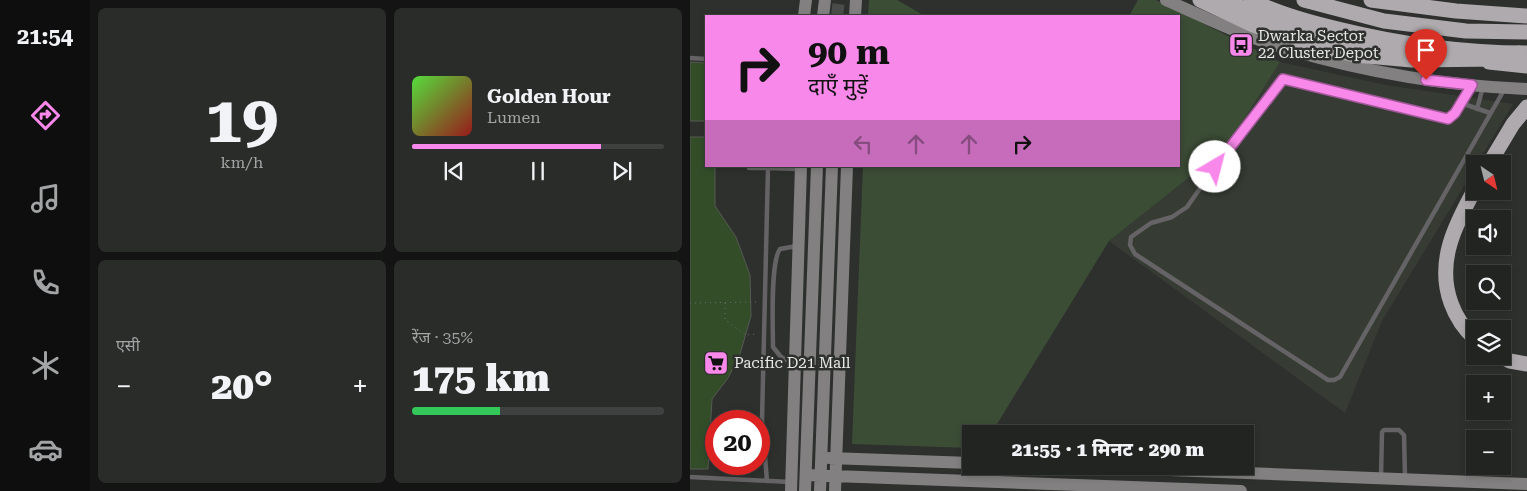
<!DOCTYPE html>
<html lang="hi">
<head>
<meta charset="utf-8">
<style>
	:root { --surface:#222422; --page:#2a2c2a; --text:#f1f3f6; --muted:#a2a4a5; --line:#3f4140; --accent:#f888ea }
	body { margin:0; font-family:"Roboto Serif","Noto Sans Devanagari",serif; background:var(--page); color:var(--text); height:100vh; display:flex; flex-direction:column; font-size:19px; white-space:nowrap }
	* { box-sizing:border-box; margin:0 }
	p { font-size:16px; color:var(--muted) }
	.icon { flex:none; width:28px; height:28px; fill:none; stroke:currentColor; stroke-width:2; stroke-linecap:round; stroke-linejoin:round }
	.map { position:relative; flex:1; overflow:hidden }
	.details { display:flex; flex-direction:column; gap:8px; padding:8px; background:#131413; width:600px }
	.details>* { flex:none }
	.top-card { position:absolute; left:15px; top:15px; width:475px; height:152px; border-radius:0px; box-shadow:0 2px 8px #0003,0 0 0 1px var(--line); background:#f888ea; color:#111; overflow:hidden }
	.needle { width:32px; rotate:145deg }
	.tools { position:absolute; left:776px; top:155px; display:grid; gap:10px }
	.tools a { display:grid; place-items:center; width:45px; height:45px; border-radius:0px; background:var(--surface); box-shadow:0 2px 8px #0003,0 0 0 1px var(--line); font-size:25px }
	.speed { position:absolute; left:15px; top:410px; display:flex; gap:10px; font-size:25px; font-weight:700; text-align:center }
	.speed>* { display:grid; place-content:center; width:65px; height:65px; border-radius:50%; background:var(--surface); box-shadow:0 2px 8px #0003,0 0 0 1px var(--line); line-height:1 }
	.speed .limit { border:8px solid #d22; background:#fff; color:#111 }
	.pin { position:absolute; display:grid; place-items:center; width:42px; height:42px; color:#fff; margin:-51px -21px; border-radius:50% 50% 50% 0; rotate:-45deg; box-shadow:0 0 5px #0007 }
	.pin .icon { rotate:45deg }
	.me { position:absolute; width:55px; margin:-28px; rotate:37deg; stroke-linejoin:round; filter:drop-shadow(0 0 4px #0008) }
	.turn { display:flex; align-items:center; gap:18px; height:105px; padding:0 20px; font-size:22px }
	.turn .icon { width:65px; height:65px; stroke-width:2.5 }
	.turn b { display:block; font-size:35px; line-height:42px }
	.lanes { display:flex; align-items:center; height:48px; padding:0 20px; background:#0003; justify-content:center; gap:25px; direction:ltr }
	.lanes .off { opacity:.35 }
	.big { font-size:38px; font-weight:800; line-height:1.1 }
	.details .tile { flex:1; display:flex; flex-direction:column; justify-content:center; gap:8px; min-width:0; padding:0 18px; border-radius:8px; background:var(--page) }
	.details .dial { align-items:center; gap:0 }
	.dial b { font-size:65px; line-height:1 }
	.song { display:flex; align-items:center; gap:15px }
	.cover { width:60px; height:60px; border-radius:8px; background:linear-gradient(135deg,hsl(110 70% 55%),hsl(0 70% 35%)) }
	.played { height:5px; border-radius:2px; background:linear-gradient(90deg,var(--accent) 75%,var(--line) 75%) }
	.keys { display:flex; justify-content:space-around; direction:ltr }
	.heat { display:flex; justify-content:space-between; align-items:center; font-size:28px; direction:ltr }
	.charge { height:8px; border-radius:4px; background:linear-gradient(90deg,#34c759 35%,var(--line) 0) }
	.details .tiles { flex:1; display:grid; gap:8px; grid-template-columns:repeat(2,1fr) }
	.trip { position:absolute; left:272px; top:425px; width:292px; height:50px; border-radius:0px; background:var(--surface); box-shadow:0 2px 8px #0003,0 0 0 1px var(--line); font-weight:800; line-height:50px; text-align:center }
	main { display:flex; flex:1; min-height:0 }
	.menu { display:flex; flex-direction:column; width:90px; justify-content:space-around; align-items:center; background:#0e0e0e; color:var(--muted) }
	.menu .icon { width:35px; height:35px }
	.menu .active { color:var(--accent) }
	.menu b { font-size:22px; color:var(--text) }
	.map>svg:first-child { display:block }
</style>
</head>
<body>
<main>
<nav class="menu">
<b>21:54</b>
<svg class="icon active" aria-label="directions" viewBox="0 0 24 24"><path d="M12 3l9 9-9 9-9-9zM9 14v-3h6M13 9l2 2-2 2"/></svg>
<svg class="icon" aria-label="music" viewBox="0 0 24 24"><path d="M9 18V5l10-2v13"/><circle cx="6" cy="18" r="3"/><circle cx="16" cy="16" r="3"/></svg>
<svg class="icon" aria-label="phone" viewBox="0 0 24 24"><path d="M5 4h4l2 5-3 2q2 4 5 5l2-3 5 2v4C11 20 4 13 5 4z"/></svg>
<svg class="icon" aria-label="climate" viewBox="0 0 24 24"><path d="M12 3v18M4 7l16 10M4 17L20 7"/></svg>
<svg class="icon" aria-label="car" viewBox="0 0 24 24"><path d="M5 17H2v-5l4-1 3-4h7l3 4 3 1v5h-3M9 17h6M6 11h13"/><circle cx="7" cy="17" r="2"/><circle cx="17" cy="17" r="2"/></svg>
</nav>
<section class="details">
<div class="tiles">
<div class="tile dial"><b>19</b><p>km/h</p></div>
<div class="tile">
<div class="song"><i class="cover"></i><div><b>Golden Hour</b><p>Lumen</p></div></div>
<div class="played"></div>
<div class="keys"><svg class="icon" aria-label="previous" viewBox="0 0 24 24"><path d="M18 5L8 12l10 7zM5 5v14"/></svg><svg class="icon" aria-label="pause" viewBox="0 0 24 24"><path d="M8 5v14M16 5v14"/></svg><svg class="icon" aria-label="next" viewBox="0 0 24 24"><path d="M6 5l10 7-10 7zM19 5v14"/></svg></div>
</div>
<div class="tile"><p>एसी</p>
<div class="heat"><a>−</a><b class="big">20°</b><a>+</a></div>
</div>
<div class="tile"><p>रेंज · 35%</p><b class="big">175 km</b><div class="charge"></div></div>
</div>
</section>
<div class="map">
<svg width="837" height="491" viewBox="0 0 837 491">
	<rect width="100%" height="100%" fill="#2e302d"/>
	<path fill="#363c34" d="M 590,62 L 696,85 L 823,104 L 787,164 L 785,164 L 785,168 L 692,321 L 655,413 L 419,241 L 536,148 Z"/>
	<path fill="#3c4d36" d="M 179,0 L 207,0 L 235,16 L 178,16 Z
		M 448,0 L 466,0 L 590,62 L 536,148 L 419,241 L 301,434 L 281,434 L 281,448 L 162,444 L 173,166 L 489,166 L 489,16 L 439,16 Z"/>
	<path fill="#334d29" stroke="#565955" d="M 0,62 L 16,63 L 16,121 L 0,121 Z
		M 0,137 L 16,137 L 16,166 L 25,166 L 25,206 L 46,237 L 60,275 L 61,316 L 50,354 L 38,378 L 22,399 L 18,469 L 0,469 Z"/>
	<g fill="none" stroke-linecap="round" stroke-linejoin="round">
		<path stroke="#4a4c49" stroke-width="12" stroke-dasharray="12 6" stroke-linecap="butt" d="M 147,16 L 149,0"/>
		<path stroke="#6b6d6a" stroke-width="1" stroke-dasharray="1 4" stroke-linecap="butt" d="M 0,303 L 67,302
			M 35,303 L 35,320 L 56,335 L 67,334"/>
		<path stroke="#656365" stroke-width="4.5" d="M 0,58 L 16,59
			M 781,88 L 763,116 L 758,119 L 593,79 L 525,167 L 497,207 L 482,217 L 461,223 L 441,237 L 440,245 L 445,254 L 638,380 L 644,380 L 650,377 L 814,90
			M 771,103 L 800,113
			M 787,109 L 793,87
			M 59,168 L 78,168
			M 104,364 L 91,357 L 83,347 C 83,328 80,262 90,249 L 107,246
			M 0,477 L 100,482
			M 691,477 L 692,432 L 694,430 L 709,430 L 714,435 L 715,477
			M 77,481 L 72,420 L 78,168 L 109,169"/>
		<path stroke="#838082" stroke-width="12" d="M 476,0 C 516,18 555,37 597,49 C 675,72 756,86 837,89
			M 114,16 L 116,0
			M 133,16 L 135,0
			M 165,16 L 166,0
			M 139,458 L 281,463
			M 376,466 L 837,484
			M 116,475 L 551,491
			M 101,491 L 111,166
			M 115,491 L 127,166
			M 130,491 L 142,166
			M 145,491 L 157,166"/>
		<path stroke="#aeaaad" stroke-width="15" d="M 534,0 L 581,21 L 626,35 L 714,54
			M 561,0 C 588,14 618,22 648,29 C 709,44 773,53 837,53
			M 614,0 L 694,21 L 776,31 L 837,32
			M 681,0 L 766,11 L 837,16
			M 799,62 L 837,66
			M 799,164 L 823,124 L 837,107
			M 785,189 C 765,225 746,262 761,303 C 766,317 774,329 785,339
			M 810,356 L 820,361 L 837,364"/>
		<path stroke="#aeaaad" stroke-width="15" d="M 510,0 L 563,25 L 617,43 L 665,55 L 722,60 L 810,59 L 829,53"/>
	</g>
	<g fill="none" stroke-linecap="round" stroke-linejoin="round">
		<defs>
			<path id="route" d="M 525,167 L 593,79 L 758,119 L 765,113 L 782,85 L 736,80"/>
		</defs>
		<use href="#route" stroke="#a15898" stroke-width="12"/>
		<use href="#route" stroke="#f888ea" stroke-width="9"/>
	</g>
	<defs>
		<symbol id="bus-square" viewBox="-11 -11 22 22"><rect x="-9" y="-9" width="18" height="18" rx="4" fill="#f888ea" stroke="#2e302d"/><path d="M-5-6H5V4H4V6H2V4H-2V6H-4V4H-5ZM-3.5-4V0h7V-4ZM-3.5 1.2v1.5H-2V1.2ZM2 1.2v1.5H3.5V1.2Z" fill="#111"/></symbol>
		<symbol id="supermarket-square" viewBox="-11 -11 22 22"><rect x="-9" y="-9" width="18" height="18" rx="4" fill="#f888ea" stroke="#2e302d"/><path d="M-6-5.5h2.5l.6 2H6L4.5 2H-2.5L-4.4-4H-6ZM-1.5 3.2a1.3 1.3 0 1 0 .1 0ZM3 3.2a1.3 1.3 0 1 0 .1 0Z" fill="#111"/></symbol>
	</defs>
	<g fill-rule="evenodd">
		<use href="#bus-square" x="537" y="31" width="28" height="28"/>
		<use href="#supermarket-square" x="12" y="349" width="28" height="28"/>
	</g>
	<g text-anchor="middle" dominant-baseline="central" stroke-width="5" stroke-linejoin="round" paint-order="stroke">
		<g font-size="15" fill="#e6e8e6" stroke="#2e302d" text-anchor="start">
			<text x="568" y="36">Dwarka Sector<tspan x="568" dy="17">22 Cluster Depot</tspan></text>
			<text x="44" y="363">Pacific D21 Mall</text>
		</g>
	</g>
</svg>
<div class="tools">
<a><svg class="needle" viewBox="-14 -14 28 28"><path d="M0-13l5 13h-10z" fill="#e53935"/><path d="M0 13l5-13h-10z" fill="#a2a4a5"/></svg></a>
<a><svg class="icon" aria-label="sound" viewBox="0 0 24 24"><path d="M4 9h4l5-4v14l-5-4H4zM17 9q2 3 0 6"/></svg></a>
<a><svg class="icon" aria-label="search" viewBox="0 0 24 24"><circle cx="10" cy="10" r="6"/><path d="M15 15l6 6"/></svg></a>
<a><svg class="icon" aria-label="layers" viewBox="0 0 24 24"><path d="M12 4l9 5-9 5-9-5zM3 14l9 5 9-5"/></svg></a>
<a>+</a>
<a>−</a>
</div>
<div class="speed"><div class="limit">20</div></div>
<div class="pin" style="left:736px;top:80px;background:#d93025"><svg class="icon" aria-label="arrive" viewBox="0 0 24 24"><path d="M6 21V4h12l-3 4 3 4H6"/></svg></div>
<svg class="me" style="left:525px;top:167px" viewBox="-20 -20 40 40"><circle r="19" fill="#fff"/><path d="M0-13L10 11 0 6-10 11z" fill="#f888ea"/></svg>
<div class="trip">21:55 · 1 मिनट · 290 m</div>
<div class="top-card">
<div class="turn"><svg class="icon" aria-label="right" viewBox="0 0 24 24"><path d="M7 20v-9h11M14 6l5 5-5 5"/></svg><div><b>90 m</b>दाएँ मुड़ें</div></div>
<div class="lanes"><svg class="icon off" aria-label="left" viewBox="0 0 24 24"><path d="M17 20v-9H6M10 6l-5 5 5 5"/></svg><svg class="icon off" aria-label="ahead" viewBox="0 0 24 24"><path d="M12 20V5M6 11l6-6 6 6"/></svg><svg class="icon off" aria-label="ahead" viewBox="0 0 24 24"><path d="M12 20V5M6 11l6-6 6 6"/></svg><svg class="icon" aria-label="right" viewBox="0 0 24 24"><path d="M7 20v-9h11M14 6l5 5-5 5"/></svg></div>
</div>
</div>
</main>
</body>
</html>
